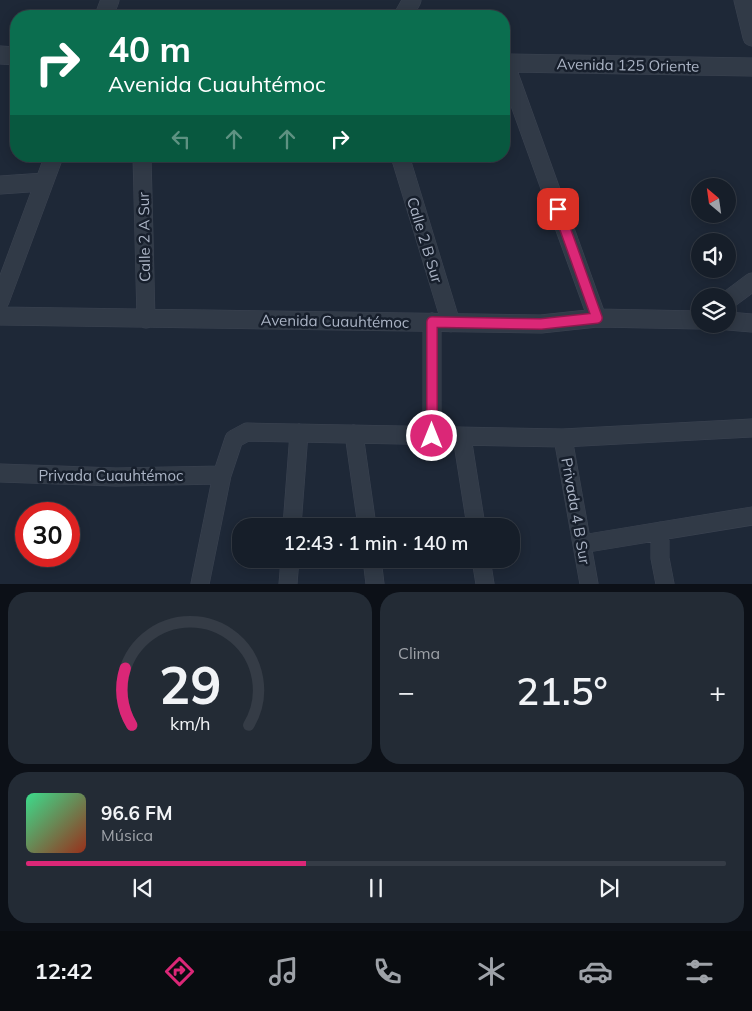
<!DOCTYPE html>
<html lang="es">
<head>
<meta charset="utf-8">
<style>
	:root { --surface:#161e29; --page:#232b35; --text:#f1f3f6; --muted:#9ea2a8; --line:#353c46; --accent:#db2777 }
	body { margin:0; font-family:Mulish,sans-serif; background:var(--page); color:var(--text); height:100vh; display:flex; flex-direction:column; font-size:19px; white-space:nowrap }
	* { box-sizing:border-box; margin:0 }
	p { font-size:16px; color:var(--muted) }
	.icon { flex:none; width:28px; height:28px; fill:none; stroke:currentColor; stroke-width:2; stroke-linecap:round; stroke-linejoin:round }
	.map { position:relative; height:584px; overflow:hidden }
	.panel { display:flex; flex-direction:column; gap:8px; padding:8px; background:#0c1017; flex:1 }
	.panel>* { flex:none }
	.top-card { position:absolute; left:10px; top:10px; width:500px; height:152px; border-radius:20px; box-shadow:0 2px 12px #0003,0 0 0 1px var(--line); background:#0b6e4f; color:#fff; overflow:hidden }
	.needle { width:32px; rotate:331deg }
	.buttons { position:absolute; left:691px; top:178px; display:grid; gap:10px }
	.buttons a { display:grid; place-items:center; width:45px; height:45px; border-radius:50%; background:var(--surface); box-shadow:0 2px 12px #0003,0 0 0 1px var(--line); font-size:25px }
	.speed { position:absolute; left:15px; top:502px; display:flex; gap:10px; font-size:25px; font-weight:700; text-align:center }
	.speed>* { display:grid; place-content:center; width:65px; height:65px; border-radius:50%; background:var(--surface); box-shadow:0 2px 12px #0003,0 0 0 1px var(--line); line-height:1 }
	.speed .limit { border:8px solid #d22; background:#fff; color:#111 }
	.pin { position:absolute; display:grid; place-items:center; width:42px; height:42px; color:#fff; margin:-21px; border-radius:10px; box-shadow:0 2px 8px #0006 }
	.me { position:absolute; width:55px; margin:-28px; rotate:0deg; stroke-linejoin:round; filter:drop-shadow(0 0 4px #0008) }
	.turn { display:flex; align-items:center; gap:18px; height:105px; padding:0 15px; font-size:22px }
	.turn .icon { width:65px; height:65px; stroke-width:2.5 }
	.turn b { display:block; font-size:35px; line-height:42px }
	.lanes { display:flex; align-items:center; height:48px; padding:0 15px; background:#0003; justify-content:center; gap:25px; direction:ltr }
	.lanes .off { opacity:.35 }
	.big { font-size:38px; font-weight:600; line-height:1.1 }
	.panel .tile { flex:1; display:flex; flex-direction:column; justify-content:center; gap:8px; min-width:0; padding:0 18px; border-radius:20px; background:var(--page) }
	.panel .dial { align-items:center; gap:0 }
	.dial svg { height:130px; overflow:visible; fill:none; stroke:var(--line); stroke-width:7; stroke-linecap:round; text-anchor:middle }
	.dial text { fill:var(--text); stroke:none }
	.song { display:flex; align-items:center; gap:15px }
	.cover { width:60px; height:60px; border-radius:8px; background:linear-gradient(135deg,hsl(150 70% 55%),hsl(10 70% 35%)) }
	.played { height:5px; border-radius:2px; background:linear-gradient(90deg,var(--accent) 40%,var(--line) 40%) }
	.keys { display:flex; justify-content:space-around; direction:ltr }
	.heat { display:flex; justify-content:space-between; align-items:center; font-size:28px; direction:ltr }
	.panel .tiles { flex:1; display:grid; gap:8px; grid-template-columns:1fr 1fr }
	.tile:last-child { grid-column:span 2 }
	.trip { position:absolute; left:232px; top:518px; width:288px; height:50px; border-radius:20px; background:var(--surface); box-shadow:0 2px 12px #0003,0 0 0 1px var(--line); font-weight:600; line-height:50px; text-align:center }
	.tab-bar { display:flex; height:80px; justify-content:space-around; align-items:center; background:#090c10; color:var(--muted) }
	.tab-bar .icon { width:35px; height:35px }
	.tab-bar .on { color:var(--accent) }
	.tab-bar b { font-size:22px; color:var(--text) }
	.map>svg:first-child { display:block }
</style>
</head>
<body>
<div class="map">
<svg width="752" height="584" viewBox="0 0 752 584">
	<rect width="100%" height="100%" fill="#1e2837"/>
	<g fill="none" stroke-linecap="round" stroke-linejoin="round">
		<defs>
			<path id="minor" d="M 743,0 L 752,37
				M 104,16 L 110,0
				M 403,16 L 412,0
				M 0,55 L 16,56
				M 504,63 L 752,67
				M 505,63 L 597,318
				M 142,156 L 146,319
				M 400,156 L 451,323
				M 0,185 L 44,182
				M 728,300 L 752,282
				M 0,301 L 54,156
				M 0,316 L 541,324 L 597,318 L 700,320
				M 728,321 L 752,323
				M 432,322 L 432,436
				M 354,434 L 367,526
				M 462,437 L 476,526
				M 563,438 L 589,584
				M 0,473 L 116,477 L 222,475
				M 292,526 L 299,433
				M 660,531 L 660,558 L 665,584
				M 582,544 L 752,516
				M 372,559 L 375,584
				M 481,559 L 485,584
				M 200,584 L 222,475 L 234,439 L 247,432 L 563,438 L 752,428
				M 288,584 L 290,559"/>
		</defs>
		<use href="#minor" stroke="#3b4351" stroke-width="19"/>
		<use href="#minor" stroke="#313a47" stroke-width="18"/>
	</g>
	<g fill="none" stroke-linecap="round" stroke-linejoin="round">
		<defs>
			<path id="route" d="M 432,436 L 432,322 L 541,324 L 597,318 L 558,209"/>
		</defs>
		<use href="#route" stroke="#8e194d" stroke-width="12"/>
		<use href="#route" stroke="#db2777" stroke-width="9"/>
	</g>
	<g text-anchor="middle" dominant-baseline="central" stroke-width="5" stroke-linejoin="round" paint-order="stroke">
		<g font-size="15" fill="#abb4c5" stroke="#171f2c">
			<text transform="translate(628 65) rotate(1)">Avenida 125 Oriente</text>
			<text transform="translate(144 237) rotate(-91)">Calle 2 A Sur</text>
			<text transform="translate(425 240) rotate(73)">Calle 2 B Sur</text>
			<text transform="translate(335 321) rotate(1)">Avenida Cuauhtémoc</text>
			<text x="111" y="475">Privada Cuauhtémoc</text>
			<text transform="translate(576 511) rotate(80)">Privada 4 B Sur</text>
		</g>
	</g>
</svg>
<div class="buttons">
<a><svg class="needle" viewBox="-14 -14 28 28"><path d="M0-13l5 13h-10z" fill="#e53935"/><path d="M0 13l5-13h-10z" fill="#9ea2a8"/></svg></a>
<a><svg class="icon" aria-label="sound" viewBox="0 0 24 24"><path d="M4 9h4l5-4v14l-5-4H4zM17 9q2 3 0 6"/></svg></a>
<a><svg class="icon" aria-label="layers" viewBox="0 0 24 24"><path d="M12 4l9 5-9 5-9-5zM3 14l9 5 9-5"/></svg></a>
</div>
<div class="speed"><div class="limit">30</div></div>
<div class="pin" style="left:558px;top:209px;background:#d93025"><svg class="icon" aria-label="arrive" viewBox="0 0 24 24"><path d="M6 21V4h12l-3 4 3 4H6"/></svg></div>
<svg class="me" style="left:432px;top:436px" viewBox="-20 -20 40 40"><circle r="17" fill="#db2777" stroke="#fff" stroke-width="3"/><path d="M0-11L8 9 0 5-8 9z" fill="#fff"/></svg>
<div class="trip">12:43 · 1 min · 140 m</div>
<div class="top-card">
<div class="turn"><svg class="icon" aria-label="right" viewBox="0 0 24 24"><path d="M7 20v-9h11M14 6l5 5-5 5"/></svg><div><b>40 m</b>Avenida Cuauhtémoc</div></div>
<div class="lanes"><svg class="icon off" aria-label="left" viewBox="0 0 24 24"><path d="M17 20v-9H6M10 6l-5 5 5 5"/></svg><svg class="icon off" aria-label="ahead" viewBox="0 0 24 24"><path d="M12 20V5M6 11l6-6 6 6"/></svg><svg class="icon off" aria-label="ahead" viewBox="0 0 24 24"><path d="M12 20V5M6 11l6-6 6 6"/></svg><svg class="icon" aria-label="right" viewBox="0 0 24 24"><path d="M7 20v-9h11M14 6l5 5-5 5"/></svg></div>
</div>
</div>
<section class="panel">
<div class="tiles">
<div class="tile dial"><svg viewBox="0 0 100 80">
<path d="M14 69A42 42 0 1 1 86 69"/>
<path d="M14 69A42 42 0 0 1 10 34" stroke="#db2777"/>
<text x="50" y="56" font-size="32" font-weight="700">29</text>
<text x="50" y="72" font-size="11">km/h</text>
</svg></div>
<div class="tile"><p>Clima</p>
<div class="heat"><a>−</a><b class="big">21.5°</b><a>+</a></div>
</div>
<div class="tile">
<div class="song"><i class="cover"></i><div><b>96.6 FM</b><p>Música</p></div></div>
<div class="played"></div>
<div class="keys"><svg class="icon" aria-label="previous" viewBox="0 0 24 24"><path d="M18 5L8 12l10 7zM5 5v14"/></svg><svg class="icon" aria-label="pause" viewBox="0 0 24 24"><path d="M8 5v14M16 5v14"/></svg><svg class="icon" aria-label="next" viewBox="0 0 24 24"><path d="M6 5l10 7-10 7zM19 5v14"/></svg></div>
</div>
</div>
</section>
<nav class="tab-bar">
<b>12:42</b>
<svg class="icon on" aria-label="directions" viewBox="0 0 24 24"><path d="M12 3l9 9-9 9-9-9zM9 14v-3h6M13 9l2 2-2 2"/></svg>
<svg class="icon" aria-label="music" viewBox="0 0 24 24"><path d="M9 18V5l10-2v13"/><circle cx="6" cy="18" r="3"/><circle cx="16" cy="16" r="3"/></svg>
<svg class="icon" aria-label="phone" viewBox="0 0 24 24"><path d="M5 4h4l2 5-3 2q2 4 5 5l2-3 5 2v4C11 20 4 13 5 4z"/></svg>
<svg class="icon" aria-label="climate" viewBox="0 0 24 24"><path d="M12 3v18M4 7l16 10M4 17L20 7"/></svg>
<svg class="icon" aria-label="car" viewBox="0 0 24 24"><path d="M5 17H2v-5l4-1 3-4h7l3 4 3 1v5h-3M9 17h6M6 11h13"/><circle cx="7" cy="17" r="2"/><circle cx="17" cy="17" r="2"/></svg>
<svg class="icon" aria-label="filters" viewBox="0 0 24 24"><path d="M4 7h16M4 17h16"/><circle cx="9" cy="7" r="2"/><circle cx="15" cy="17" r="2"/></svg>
</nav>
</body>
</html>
